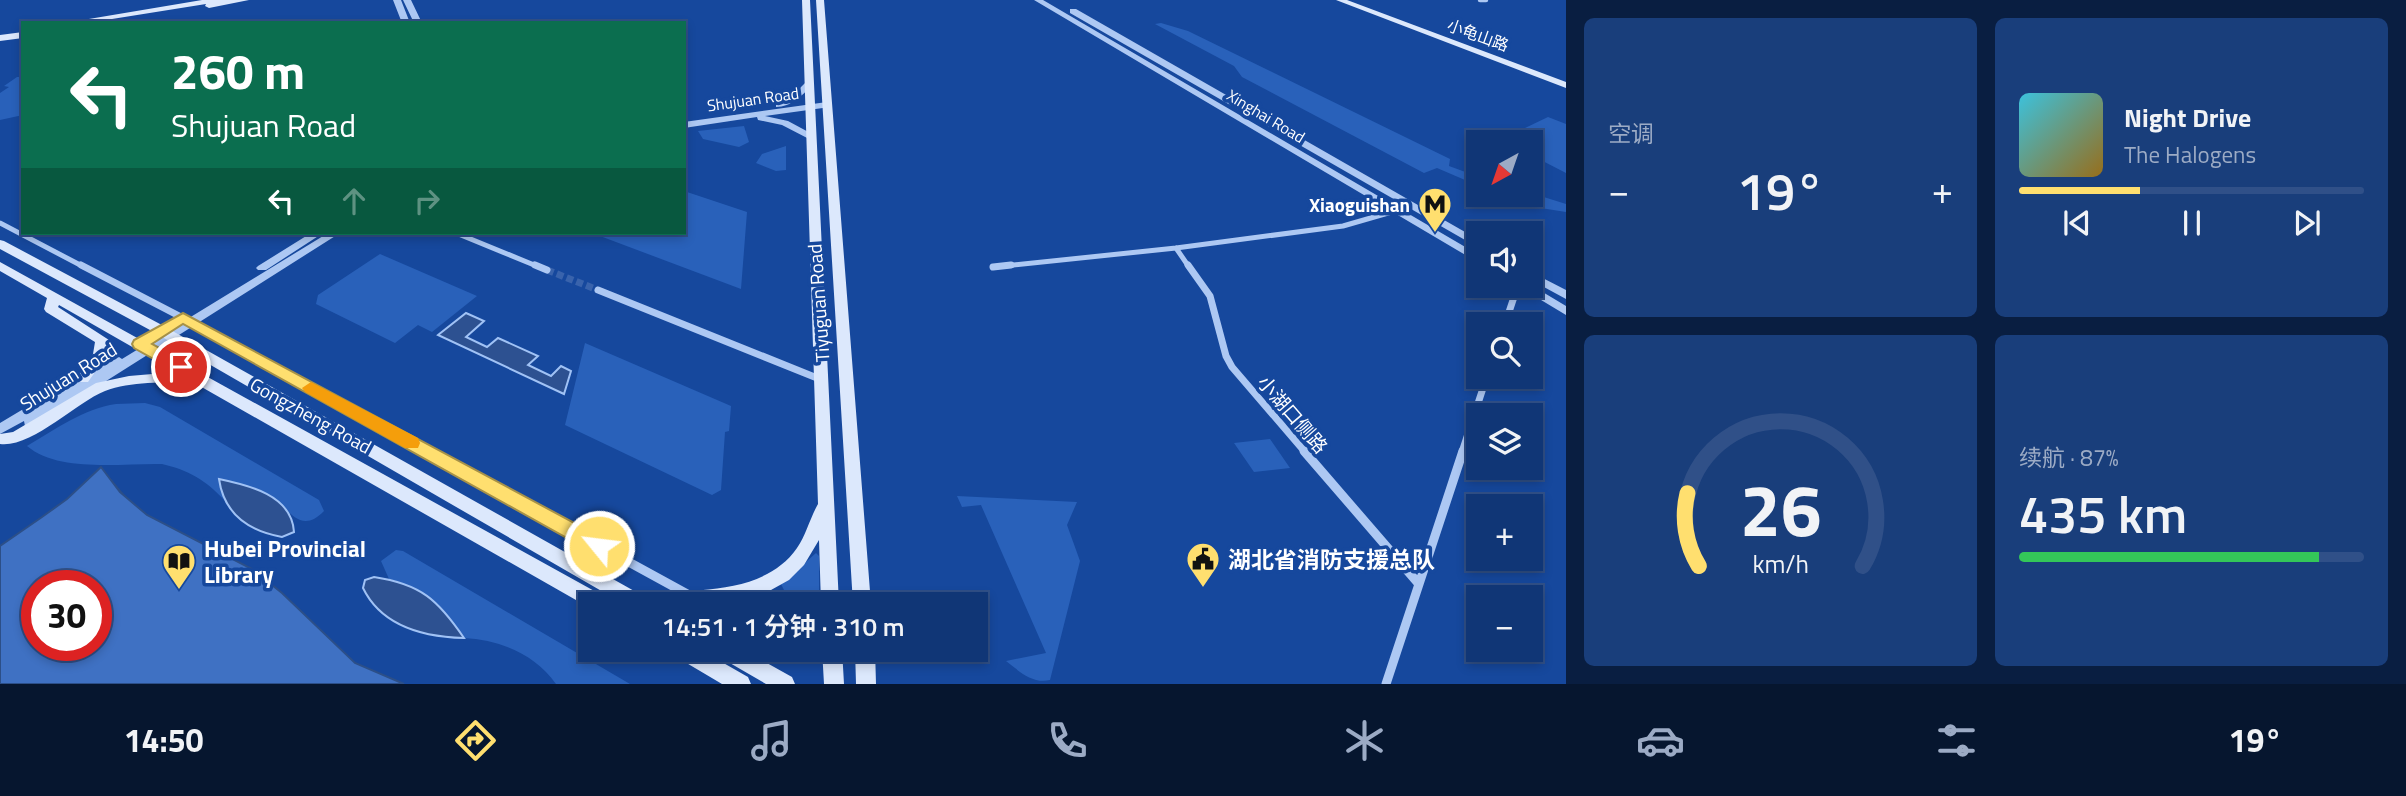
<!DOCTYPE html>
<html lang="zh">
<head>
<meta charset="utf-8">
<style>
	:root { --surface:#103676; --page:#193e7b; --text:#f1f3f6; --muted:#9cabc5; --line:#305088; --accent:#ffdf6f }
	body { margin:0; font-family:"Titillium Web","Noto Sans SC",sans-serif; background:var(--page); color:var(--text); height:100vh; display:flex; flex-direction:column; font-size:26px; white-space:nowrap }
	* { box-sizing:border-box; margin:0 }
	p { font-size:23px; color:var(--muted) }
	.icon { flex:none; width:38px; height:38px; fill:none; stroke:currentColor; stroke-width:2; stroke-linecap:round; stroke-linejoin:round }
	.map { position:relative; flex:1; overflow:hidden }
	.panel { display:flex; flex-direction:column; gap:18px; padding:18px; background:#091e41; width:840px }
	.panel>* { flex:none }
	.banner { position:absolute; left:21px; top:21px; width:665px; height:214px; border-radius:0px; box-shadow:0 4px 10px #0003,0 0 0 2px var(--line); background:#0b6e4f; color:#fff; overflow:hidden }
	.needle { width:46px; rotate:220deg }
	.tools { position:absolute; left:1466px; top:130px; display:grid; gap:14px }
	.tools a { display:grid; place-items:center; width:77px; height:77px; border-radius:0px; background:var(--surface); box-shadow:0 4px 10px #0003,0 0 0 2px var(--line); font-size:35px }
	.speed { position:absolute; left:21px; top:570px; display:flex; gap:14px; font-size:35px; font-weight:700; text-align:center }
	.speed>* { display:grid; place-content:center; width:91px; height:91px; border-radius:50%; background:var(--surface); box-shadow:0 4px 10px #0003,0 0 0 2px var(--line); line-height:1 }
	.speed .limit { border:10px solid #d22; background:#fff; color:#111 }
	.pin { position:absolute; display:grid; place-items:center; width:60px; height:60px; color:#fff; margin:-30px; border:4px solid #fff; border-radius:50%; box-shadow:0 2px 7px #0007 }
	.me { position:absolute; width:77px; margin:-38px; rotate:299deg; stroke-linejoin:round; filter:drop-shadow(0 0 5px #0008) }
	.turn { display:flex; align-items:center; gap:24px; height:147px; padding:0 35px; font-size:32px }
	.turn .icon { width:91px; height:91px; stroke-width:2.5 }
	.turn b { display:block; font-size:49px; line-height:60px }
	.lanes { display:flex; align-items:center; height:66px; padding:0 35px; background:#0003; justify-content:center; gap:35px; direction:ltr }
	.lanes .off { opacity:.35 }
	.big { font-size:52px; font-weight:600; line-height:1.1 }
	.panel .card { flex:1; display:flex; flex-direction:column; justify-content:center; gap:10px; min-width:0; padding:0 24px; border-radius:10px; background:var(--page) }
	.panel .dial { align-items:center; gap:0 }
	.dial svg { height:182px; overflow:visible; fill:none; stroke:var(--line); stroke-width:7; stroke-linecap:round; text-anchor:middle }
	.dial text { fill:var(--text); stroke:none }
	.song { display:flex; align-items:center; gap:21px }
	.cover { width:84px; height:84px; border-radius:10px; background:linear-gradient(135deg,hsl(190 70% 55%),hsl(40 70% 35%)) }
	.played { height:7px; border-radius:4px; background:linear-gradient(90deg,var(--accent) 35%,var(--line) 35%) }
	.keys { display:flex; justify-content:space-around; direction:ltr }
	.heat { display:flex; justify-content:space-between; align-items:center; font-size:38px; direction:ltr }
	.charge { height:10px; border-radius:5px; background:linear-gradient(90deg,#34c759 87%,var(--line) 0) }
	.panel .tiles { flex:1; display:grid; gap:18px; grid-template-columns:repeat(2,1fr) }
	.trip { position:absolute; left:578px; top:592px; width:410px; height:70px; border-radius:0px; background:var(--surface); box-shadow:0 4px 10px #0003,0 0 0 2px var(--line); font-weight:600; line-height:70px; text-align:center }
	.menu { display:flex; height:112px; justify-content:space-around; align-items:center; background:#06162f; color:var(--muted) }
	.menu .icon { width:49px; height:49px }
	.menu .selected { color:var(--accent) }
	.menu b { font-size:32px; color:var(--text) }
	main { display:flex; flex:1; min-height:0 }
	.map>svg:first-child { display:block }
</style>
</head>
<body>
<main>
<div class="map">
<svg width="1566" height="684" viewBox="0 0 1566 684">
	<rect width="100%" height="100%" fill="#16489d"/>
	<path fill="#2961ba" d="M 1161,23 L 1188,31 L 1450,159 L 1449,166 L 1479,177 L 1479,186 L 1437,168 L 1424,173 L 1242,77 L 1234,66 L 1155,24 Z
		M 17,77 L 23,77 L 23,115 L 0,120 L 0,93 L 9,87 L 4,86 Z
		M 1548,117 L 1566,124 L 1566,173 L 1531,155 L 1531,142 L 1500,140 Z
		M 744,126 L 749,142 L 739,147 L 703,139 L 698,131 Z
		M 786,146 L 786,170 L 776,171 L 756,163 L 762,154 Z
		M 684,191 L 747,212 L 741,289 L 592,233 L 684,233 Z
		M 1531,193 L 1566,204 L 1566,212 L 1528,206 L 1499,194 Z
		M 380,254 L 477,296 L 432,332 L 418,325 L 395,343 L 316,304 L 318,295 Z
		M 585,343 L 731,406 L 729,431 L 725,432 L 721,490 L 712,495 L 565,425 Z
		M 116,404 L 145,403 L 160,407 L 319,500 L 324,511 C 303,533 291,514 276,499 L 221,489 L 224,500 C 206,480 188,470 162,464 C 122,463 59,473 27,446 C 56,429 83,409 116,404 Z
		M 1270,439 L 1290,468 L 1254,472 L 1234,443 Z
		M 957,496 L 1077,502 L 1067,525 L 1080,561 L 1050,680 C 1033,684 1020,672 1006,661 L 1046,653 L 981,505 L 962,507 Z
		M 396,550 L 403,551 L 630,684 L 556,684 C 535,654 500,640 464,638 C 444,608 425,588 389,579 L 381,561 Z
		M 816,553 L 819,556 L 819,604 L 791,604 L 781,584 Z"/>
	<path fill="#2d5191" stroke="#a0c2f5" stroke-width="2" d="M 466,313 L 484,321 L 466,337 L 487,347 L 498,338 L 538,356 L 528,365 L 551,376 L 561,366 L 571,371 L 564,394 L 438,335 Z
		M 219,479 C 248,485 292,495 294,532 L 282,537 C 249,531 224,514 219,479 Z
		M 374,577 C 421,584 438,600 464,638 C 424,637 382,627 363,588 L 365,580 Z"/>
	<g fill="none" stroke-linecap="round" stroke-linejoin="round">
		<path stroke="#3963ac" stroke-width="7" stroke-dasharray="7 3.5" stroke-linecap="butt" d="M 547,270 L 598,290"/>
		<path stroke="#adc8f3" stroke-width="4.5" d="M 1480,0 L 1486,0"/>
		<path stroke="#adc8f3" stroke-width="5" d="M 0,223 L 84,267
			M 456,233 L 539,267
			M 1176,248 L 1189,267
			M 995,267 L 1176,248 L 1343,226 L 1395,211"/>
		<path stroke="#adc8f3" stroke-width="7" d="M 81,265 L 210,332 L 429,452
			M 535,265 L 547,270
			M 1188,265 L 1210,296 L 1226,356 L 1232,367 L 1305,452
			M 993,267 L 1011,265
			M 598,290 L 822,380
			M 1505,324 L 1518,285
			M 1462,452 L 1487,376"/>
		<path stroke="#adc8f3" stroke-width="9" d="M 426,451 L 689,595
			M 1304,451 L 1418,583
			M 1386,684 L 1463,451"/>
		<path fill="#adc8f3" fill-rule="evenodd" d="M 393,0 L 401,0 L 410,23 L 402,23 Z
			M 403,0 L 411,0 L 422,23 L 414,23 Z
			M 1034,0 L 1043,0 L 1479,255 L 1479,263 Z
			M 1070,9 L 1076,9 L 1479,240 L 1479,248 L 1070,13 Z
			M 806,82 L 813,84 C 803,95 791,107 776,107 L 776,103 L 794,94 Z
			M 827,102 L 830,103 L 830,107 L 765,116 L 788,121 L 814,135 L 814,139 L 811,140 L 782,125 L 758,120 L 757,117 L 684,128 L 684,122 Z
			M 311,233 L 323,233 L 266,270 L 258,270 L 256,268 L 258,266 Z
			M 328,233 L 340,233 L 35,426 L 25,426 L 24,421 L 0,434 L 0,423 L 112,356 L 116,355 L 122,359 Z
			M 1531,272 L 1566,290 L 1566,299 L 1531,280 Z
			M 1516,285 L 1531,285 L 1566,306 L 1566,315 Z"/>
		<path fill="#dce8fc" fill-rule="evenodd" d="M 202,0 L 249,0 L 209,8 L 205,6 L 206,4 L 87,23 L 65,23 Z
			M 802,0 L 810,0 L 839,604 L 821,604 L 819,540 L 804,565 L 789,580 L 771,590 L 744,599 L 720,604 L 624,604 L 150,330 L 0,249 L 0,240 L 4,241 L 160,324 L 636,592 C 688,590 763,597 797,548 C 806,535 810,518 818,504 Z
			M 816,0 L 824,0 L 871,604 L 853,604 Z
			M 1336,0 L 1347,0 L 1566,82 L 1566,88 Z
			M 23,32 L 23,38 L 0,41 L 0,35 Z
			M 0,262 L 607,598 L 609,604 L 590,604 L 590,608 L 191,381 C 164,383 131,381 105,391 C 75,403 32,448 0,444 L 0,434 L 13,432 L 96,383 L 129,376 L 176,372 L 59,305 L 58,307 L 109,340 L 107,355 L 88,382 L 78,382 L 76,378 L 93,354 L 95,342 L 46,312 L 44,309 L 47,298 L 0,271 Z
			M 670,649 L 699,649 L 748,677 L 751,684 L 722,684 L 673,655 Z
			M 713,649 L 742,649 L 792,677 L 795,684 L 766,684 L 716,655 Z
			M 822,649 L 842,649 L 844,684 L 824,684 Z
			M 855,649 L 875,649 L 876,684 L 856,684 Z"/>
	</g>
	<path fill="#2c4f88" d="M 101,467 L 128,499 L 120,492 Z"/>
	<path fill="#3f71c3" stroke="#2c4f88" stroke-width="2" fill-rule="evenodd" d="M 101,467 L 120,492 L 147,515 L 252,569 L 282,593 L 355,663 L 404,684 L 0,684 L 0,546 L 42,517 L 67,499 ZM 37,586 L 96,586 L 96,646 L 37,646 Z"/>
	<path fill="#ffdf6f" stroke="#a69148" stroke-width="2" d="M 183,313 L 606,540 L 609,546 L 606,552 L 599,554 L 592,552 L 183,324 L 152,344 L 187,363 L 189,367 L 187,371 L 175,371 L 134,348 L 132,344 L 134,340 Z"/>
	<path fill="#f59e0b" d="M 311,382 L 418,438 L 420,443 L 418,448 L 405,448 L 305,392 L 302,388 Z"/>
	<defs>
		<symbol id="metro-pin" viewBox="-11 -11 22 30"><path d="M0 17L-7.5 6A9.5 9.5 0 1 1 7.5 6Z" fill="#ffdf6f" stroke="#16489d"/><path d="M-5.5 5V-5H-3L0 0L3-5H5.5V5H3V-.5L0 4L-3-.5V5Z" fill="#111"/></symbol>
		<symbol id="civic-pin" viewBox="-11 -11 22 30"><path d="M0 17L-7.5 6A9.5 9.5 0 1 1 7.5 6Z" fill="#ffdf6f" stroke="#16489d"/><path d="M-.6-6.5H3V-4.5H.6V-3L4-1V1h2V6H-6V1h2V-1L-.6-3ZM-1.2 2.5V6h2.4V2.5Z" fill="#111"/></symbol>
		<symbol id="library-pin" viewBox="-11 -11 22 30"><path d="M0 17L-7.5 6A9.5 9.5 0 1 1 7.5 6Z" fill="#ffdf6f" stroke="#16489d"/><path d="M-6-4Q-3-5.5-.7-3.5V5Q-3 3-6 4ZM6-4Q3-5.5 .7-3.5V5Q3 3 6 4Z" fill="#111"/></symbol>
	</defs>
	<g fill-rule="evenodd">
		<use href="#metro-pin" x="1416" y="185" width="38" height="52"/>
		<use href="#civic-pin" x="1184" y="540" width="38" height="52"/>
		<use href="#library-pin" x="160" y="542" width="38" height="52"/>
	</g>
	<g text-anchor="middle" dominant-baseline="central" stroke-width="7" stroke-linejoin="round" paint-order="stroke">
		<g font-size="16" fill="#fff" stroke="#16489d">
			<text transform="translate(1478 35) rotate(20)">小龟山路</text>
			<text transform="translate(753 99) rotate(-8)">Shujuan Road</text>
			<text transform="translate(1266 116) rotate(31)">Xinghai Road</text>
		</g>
		<g font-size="19" font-weight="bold" fill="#fff" stroke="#16489d" text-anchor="end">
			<text x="1410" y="204">Xiaoguishan</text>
		</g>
		<g font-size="19" fill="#fff" stroke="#16489d">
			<text transform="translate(818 303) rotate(-94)">Tiyuguan Road</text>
			<text transform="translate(68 376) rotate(-32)">Shujuan Road</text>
			<text transform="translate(1293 414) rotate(49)">小湖口侧路</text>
			<text transform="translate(311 415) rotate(29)">Gongzheng Road</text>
		</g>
		<g font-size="23" font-weight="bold" fill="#fff" stroke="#16489d" text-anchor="start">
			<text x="204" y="548">Hubei Provincial<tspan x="204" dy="26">Library</tspan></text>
			<text x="1228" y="559">湖北省消防支援总队</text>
		</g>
	</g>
</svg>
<div class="tools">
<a><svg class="needle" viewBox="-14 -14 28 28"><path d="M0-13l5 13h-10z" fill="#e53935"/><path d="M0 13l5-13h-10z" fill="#9cabc5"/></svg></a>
<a><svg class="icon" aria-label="sound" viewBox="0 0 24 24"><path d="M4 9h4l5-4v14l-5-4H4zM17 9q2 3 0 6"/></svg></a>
<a><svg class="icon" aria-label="search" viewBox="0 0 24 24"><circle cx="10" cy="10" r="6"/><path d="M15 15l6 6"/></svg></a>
<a><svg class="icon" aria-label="layers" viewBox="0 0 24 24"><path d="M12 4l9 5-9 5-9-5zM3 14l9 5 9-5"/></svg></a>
<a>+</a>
<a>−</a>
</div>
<div class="speed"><div class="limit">30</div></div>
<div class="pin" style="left:181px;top:367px;background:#d93025"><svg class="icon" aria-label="arrive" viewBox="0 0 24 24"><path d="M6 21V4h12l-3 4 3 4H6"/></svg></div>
<svg class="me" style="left:599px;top:546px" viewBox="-20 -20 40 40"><circle r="17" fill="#ffdf6f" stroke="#fff" stroke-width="3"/><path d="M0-11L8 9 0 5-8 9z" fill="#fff"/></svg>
<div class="trip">14:51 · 1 分钟 · 310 m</div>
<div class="banner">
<div class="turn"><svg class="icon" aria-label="left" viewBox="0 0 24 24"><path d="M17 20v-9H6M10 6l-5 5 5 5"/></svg><div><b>260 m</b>Shujuan Road</div></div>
<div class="lanes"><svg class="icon" aria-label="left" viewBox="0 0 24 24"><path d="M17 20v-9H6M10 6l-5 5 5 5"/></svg><svg class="icon off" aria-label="ahead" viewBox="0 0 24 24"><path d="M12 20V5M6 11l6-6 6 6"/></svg><svg class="icon off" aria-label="right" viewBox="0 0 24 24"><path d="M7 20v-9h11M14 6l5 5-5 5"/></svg></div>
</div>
</div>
<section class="panel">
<div class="tiles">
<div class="card"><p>空调</p>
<div class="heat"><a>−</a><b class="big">19°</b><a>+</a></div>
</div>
<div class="card">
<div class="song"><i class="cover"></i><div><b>Night Drive</b><p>The Halogens</p></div></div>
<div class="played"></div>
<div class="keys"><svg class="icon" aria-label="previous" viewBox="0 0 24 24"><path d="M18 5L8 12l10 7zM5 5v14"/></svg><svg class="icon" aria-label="pause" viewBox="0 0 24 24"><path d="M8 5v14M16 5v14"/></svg><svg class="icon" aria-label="next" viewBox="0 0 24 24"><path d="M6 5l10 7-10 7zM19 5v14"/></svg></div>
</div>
<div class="card dial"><svg viewBox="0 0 100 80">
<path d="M14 69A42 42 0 1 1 86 69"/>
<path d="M14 69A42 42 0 0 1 9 37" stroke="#ffdf6f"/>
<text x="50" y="56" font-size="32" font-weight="700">26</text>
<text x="50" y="72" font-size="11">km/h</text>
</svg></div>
<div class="card"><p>续航 · 87%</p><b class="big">435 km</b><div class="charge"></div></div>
</div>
</section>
</main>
<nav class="menu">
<b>14:50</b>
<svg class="icon selected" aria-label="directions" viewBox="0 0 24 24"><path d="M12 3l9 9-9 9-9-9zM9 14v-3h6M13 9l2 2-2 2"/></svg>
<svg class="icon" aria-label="music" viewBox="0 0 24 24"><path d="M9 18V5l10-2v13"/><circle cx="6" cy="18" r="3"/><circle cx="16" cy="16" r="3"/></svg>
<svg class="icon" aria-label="phone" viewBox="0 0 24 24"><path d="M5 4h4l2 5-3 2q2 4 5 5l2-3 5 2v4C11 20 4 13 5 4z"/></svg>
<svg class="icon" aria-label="climate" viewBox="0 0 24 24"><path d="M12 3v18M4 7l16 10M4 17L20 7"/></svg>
<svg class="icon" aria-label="car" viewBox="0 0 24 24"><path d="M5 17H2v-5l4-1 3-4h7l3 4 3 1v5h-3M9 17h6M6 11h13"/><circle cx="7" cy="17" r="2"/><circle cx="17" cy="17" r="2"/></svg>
<svg class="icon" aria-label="filters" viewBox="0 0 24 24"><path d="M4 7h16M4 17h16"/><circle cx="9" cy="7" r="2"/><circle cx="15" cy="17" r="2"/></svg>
<b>19°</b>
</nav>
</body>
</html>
